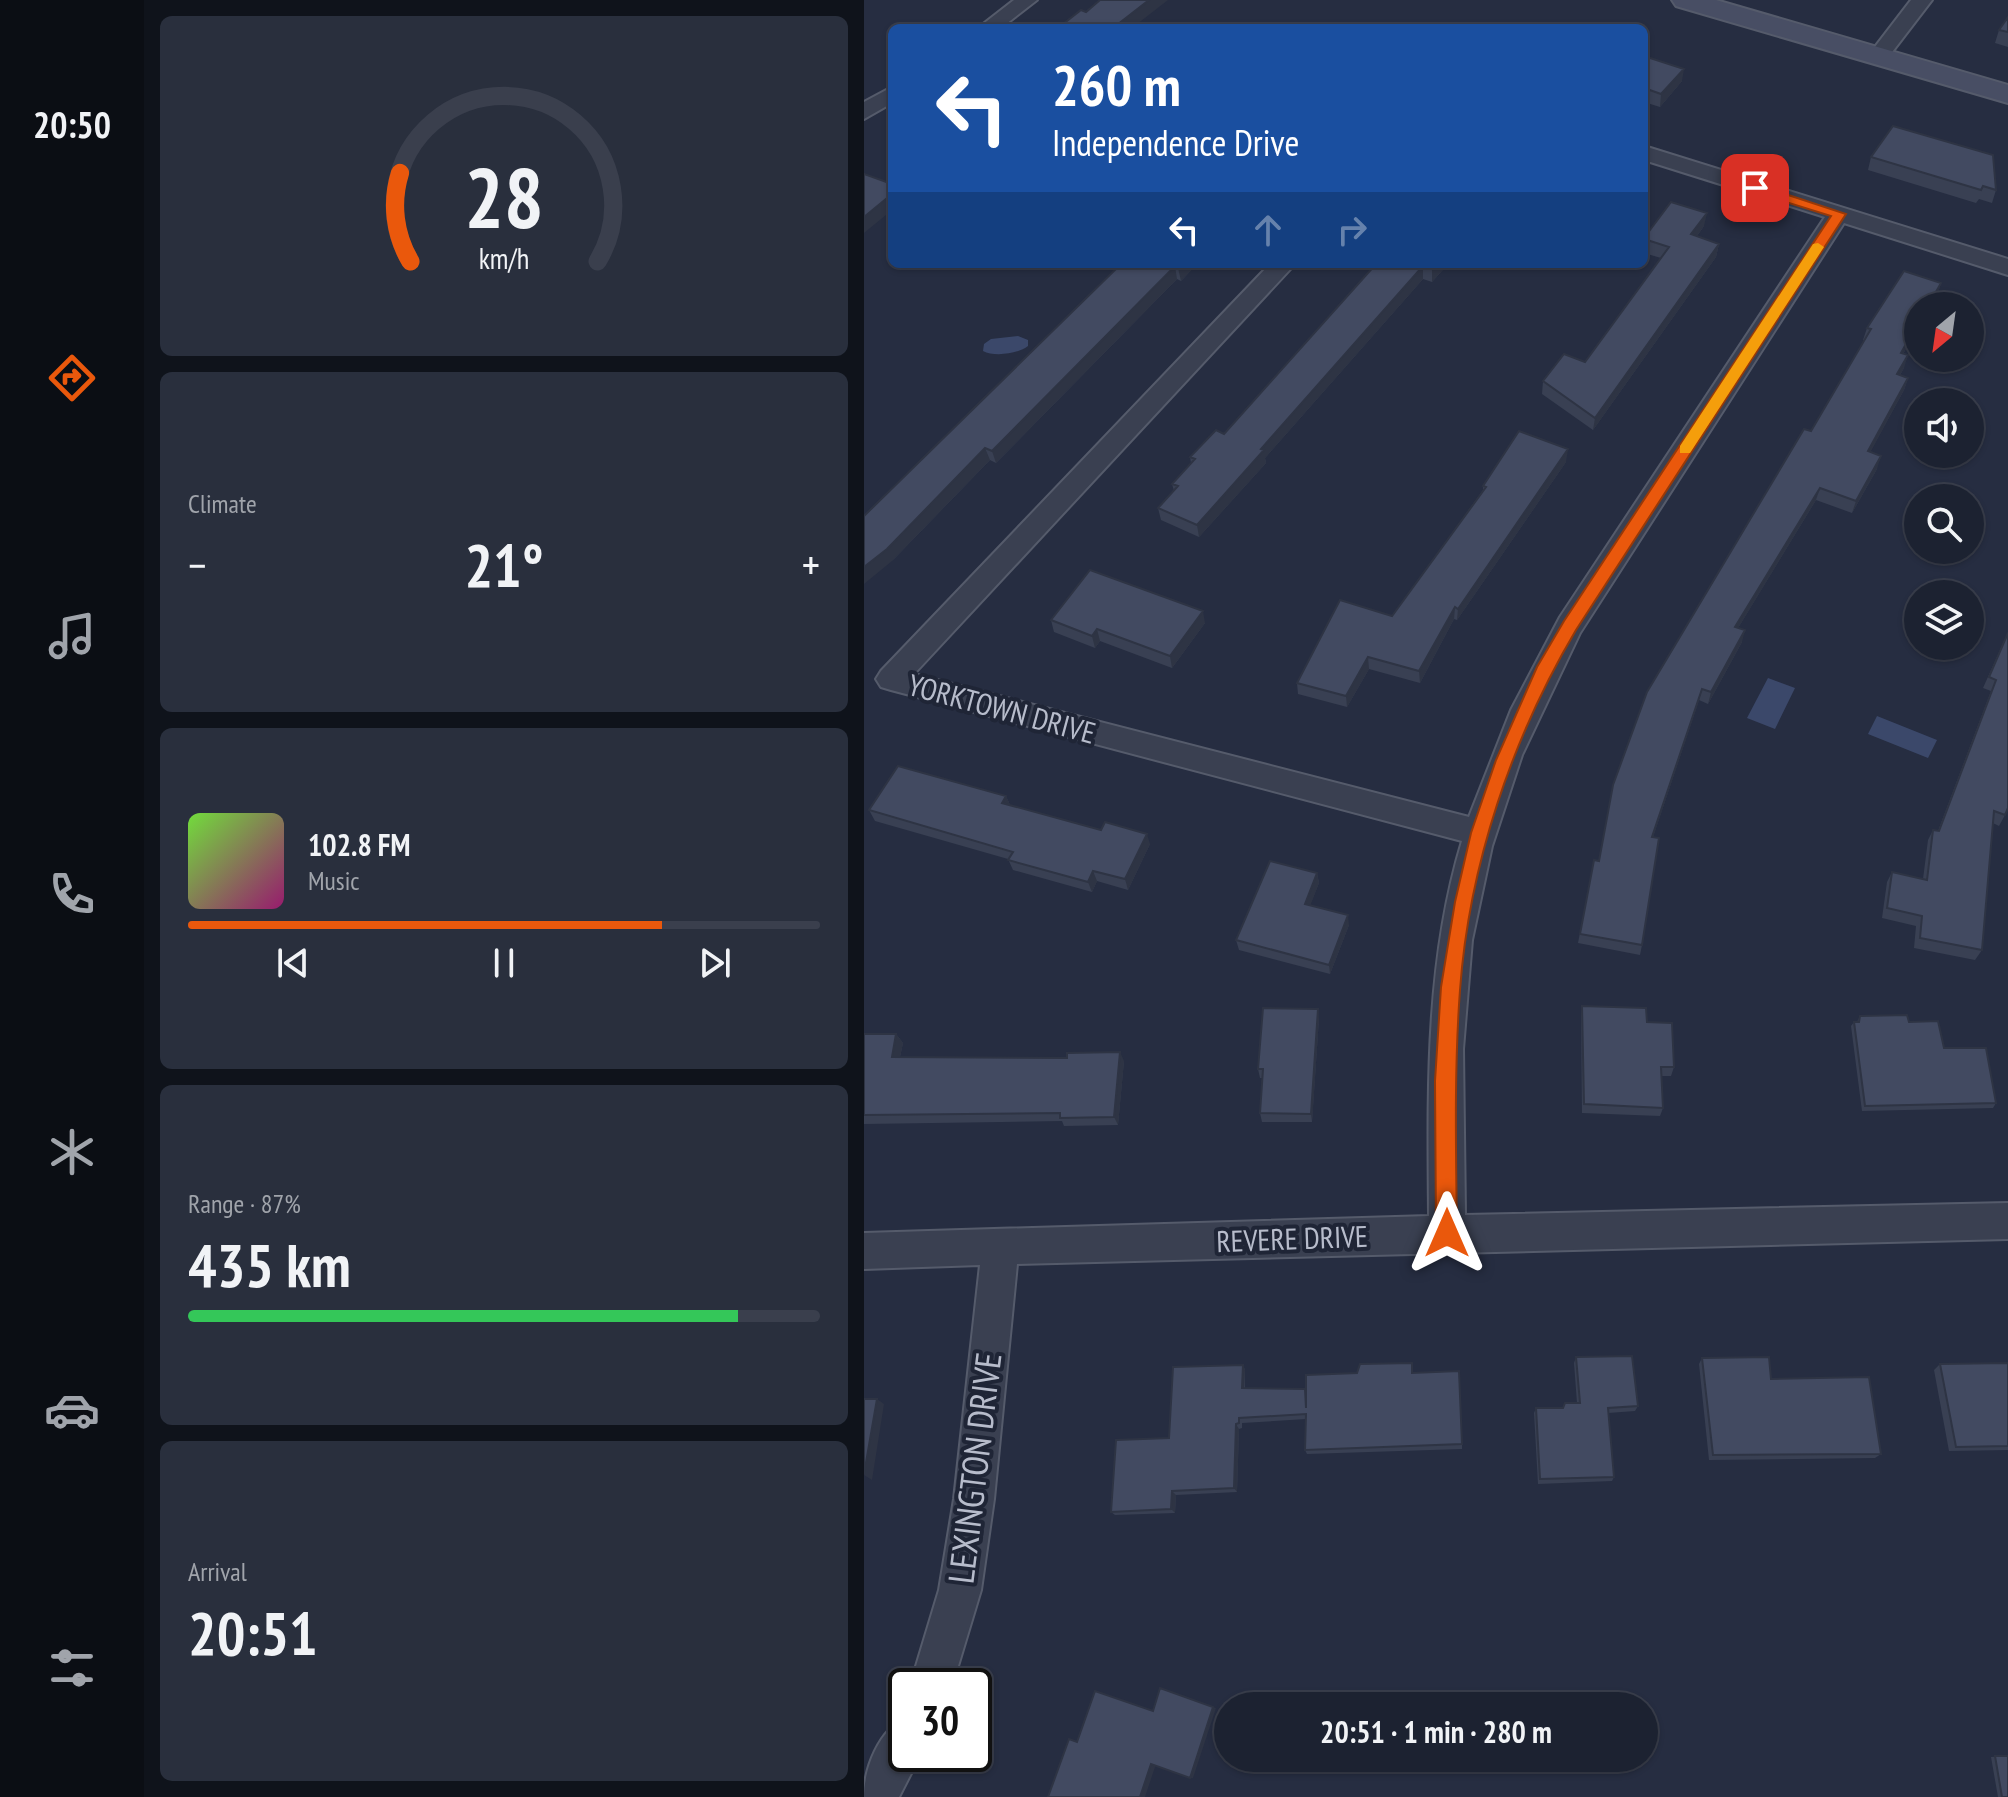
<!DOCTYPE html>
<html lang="en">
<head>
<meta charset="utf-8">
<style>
	:root { --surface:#1c2231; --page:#292f3d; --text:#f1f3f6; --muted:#a0a4ab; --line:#3a3f4d; --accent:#ea580c }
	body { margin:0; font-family:"PT Sans Narrow",sans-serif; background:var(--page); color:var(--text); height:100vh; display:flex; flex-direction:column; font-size:30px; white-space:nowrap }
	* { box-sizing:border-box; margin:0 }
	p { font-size:26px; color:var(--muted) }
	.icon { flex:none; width:44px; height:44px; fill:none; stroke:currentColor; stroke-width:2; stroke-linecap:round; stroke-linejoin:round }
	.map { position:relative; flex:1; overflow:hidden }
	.details { display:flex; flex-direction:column; gap:16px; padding:16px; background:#0f131b; width:720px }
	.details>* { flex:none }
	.top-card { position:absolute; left:24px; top:24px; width:760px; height:244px; border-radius:12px; box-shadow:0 2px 6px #0004,0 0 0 2px var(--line); background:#1a4fa0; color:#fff; overflow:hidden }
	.needle { width:52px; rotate:209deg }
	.buttons { position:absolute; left:1040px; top:292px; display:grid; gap:16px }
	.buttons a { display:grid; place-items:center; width:80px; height:80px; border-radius:50%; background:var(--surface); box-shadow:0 2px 6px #0004,0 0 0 2px var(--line); font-size:40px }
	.speed { position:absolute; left:24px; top:1668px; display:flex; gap:16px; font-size:40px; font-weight:700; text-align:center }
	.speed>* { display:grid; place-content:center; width:104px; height:104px; border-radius:50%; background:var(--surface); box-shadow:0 2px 6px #0004,0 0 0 2px var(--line); line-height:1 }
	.speed .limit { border:4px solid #111; border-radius:12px; background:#fff; color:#111 }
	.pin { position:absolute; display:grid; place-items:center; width:68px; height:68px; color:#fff; margin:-34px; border-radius:16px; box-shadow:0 4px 12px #0006 }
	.me { position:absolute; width:88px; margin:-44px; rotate:0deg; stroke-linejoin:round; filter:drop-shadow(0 0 6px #0008) }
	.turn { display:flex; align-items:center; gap:28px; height:168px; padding:0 32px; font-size:36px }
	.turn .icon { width:104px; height:104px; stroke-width:2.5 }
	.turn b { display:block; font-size:56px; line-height:68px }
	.lanes { display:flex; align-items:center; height:76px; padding:0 32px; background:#0003; justify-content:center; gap:40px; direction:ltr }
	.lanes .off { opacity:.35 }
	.big { font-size:60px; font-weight:800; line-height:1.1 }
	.details .tile { flex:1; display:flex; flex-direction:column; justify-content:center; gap:12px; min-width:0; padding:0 28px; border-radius:12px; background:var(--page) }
	.details .dial { align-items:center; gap:0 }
	.dial svg { height:208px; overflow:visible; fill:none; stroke:var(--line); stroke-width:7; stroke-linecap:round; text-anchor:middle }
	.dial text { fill:var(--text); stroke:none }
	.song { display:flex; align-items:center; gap:24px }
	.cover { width:96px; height:96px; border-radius:12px; background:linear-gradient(135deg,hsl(100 70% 55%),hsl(320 70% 35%)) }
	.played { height:8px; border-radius:4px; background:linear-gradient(90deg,var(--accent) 75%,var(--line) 75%) }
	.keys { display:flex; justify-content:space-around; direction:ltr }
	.heat { display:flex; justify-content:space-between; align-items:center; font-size:44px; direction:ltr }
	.charge { height:12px; border-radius:6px; background:linear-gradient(90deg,#34c759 87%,var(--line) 0) }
	.trip { position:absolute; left:350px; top:1692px; width:444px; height:80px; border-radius:40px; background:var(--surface); box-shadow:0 2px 6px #0004,0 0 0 2px var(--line); font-weight:800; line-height:80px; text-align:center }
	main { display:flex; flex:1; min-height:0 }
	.dock { display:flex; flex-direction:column; width:144px; justify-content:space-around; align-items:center; background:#0b0e14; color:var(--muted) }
	.dock .icon { width:56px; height:56px }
	.dock .on { color:var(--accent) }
	.dock b { font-size:36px; color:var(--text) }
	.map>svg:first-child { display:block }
</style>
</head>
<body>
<main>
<nav class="dock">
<b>20:50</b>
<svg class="icon on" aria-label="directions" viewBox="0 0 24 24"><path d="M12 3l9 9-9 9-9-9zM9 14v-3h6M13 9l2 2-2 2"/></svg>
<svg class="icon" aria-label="music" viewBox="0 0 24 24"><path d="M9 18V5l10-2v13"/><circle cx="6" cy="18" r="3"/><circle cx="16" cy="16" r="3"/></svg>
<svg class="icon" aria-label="phone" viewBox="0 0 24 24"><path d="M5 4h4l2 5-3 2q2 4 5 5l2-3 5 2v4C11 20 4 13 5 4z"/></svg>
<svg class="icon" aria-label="climate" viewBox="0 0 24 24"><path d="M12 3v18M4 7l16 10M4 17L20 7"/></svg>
<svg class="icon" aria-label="car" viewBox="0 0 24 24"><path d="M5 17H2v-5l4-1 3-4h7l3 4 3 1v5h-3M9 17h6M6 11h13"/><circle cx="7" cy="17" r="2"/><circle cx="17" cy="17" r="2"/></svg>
<svg class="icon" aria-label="filters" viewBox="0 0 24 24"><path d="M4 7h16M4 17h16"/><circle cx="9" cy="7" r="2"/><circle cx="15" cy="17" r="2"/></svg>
</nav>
<section class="details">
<div class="tile dial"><svg viewBox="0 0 100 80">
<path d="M14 69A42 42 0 1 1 86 69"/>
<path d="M14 69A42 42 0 0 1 10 35" stroke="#ea580c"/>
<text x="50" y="56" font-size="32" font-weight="700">28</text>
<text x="50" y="72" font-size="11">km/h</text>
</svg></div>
<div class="tile"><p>Climate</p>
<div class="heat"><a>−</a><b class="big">21°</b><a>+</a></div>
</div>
<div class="tile">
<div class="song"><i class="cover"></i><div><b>102.8 FM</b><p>Music</p></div></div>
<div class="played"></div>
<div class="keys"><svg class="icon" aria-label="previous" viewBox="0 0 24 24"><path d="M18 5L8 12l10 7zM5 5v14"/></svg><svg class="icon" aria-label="pause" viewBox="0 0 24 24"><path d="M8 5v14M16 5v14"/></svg><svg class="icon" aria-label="next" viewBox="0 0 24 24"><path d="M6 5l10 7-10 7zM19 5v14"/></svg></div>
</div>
<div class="tile"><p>Range · 87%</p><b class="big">435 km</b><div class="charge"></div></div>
<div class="tile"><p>Arrival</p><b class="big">20:51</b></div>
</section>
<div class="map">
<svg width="1144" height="1797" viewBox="0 0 1144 1797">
	<rect width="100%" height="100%" fill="#262d41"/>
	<path fill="#3b486a" d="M 154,336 L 164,340 L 164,346 C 154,354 130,357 119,351 L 120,344 L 127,339 Z
		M 904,678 L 931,688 L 911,729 L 883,718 Z
		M 1013,716 L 1073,740 L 1064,758 L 1004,734 Z"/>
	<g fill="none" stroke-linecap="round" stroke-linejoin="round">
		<defs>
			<path id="street" d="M 150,0 L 173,0 L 137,28 L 114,28 Z
				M 1047,0 L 1068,0 L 1022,60 L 1008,60 L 1004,56 Z
				M 28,87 L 28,103 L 0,119 L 0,102 Z
				M 780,146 L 1144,259 L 1144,275 L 980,223 L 716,633 L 658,755 L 628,846 L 608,940 L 599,1049 L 601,1215 L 1144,1203 L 1144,1239 L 153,1264 L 130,1499 L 117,1590 L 88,1686 L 46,1686 L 75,1590 L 90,1499 L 116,1265 L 0,1269 L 0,1233 L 565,1216 C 564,1090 561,963 598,841 L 27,690 L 17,687 L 12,679 L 17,671 L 406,264 L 431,264 L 50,674 L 605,817 L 647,710 L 696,617 L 961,217 L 780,160 Z
				M 42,1718 L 42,1754 L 57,1754 L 35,1797 L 0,1797 C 0,1769 15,1729 42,1718 Z"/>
			<path id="secondary" d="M 808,0 L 852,0 L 1144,85 L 1144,103 L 812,6 Z"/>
		</defs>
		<use href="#street" stroke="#555b6b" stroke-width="4"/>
		<use href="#secondary" stroke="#555b6b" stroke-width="4"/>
		<use href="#street" fill="#3a4051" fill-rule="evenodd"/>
		<use href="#secondary" fill="#484e64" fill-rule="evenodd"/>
	</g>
	<path fill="#394053" d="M 1144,17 L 1144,47 L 1131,43 L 1135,30 Z
		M 780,56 L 818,81 L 796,107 L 780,102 Z
		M 1007,157 L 1132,190 L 1128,203 L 1115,199 L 1112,203 L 1004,170 Z
		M 840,226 L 833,236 L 855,244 L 852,257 L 729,430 L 678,394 L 679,381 L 721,362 L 797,258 L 780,253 L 780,238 Z
		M 257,264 L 333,264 L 317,281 L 313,279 L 132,463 L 126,460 L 28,561 Z
		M 512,264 L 584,264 L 568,282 L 559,279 L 401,458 L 402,463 L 335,537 L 297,520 L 294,508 L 310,491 L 308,484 L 327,463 L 326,457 L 360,434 Z
		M 1077,283 L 1073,296 L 1067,306 L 1054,306 L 1054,328 L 1039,354 L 1040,368 L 1036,375 L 1044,378 L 1040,390 L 1006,452 L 1013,469 L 988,513 L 952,500 L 874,628 L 878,642 L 844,704 L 835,700 L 789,837 L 778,945 L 776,955 L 714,943 L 730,860 L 735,861 L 947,431 L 1000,341 L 999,340 L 1003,328 Z
		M 702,462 L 593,620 L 590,619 L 556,683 L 505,669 L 483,707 L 434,694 L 433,683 L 528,616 L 619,490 L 619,486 Z
		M 187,620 L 341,623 L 308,668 L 236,641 L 231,648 L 190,632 Z
		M 1144,632 L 1141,815 L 1135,826 L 1129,823 L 1118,950 L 1111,960 L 1050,948 L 1052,926 L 1018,918 L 1023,882 L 1028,872 L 1059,879 L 1064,840 L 1069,830 L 1074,831 L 1127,691 L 1119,688 Z
		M 142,796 L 146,805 L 286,844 L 264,890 L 233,881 L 228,892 L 149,870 L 144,859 L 11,821 L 5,810 Z
		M 453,873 L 455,883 L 446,905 L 485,925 L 466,974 L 375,950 L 372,940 Z
		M 718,1006 L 810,1067 L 807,1076 L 797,1076 L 799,1108 L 796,1116 L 718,1113 L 717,1015 Z
		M 996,1016 L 1045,1022 L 1080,1048 L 1132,1103 L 1129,1108 L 998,1111 L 987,1026 L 990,1022 L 993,1022 Z
		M 455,1018 L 448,1122 L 398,1122 L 396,1113 L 398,1078 L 396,1078 L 394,1069 Z
		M 0,1034 L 32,1034 L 39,1043 L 36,1057 L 260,1061 L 254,1125 L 200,1126 L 198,1121 L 0,1124 Z
		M 712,1357 L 774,1406 L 771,1411 L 744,1413 L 750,1477 L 748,1481 L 674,1484 L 670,1413 L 672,1408 L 699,1408 L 713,1403 L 710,1363 Z
		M 838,1358 L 907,1379 L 1017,1454 L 1011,1458 L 845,1460 L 835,1364 Z
		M 1144,1363 L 1144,1450 L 1085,1451 L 1070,1370 L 1076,1364 Z
		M 379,1365 L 381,1370 L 381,1388 L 441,1389 L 548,1373 L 598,1444 L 598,1449 L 443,1454 L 441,1450 L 442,1419 L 378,1423 L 378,1428 L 375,1429 L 373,1492 L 312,1495 L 311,1513 L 251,1515 L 247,1512 L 305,1438 Z
		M 1144,1756 L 1144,1797 L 1134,1797 L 1127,1757 Z"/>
	<path fill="#2e3444" d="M 285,0 L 304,0 L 268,28 L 249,28 Z
		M 820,69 L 818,81 L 796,107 L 797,94 Z
		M 28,194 L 28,210 L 0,233 L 0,217 Z
		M 843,213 L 840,226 L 825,247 L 827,234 Z
		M 855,244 L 852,257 L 729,430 L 731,418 Z
		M 318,264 L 333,264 L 317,281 L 314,268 Z
		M 573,264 L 584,264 L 568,282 L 568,269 Z
		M 311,266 L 313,279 L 132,463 L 128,451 Z
		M 559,266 L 559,279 L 401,458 L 402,463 L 335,537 L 333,525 L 397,449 Z
		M 1077,283 L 1073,296 L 1067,306 L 1064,306 Z
		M 1054,323 L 1054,328 L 1032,366 L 1037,353 Z
		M 1044,355 L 1040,368 L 1029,387 L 1033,374 Z
		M 1044,378 L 1040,390 L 1000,464 L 1004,451 Z
		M 121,448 L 126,460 L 28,561 L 0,584 L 0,567 Z
		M 704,449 L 702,462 L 593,620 L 594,609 Z
		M 1017,456 L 1013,469 L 988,513 L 992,501 Z
		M 956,488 L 952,500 L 868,638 L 871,627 Z
		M 591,607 L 590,619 L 556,683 L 555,671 Z
		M 339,611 L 341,623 L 308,668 L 306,656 Z
		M 233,629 L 236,641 L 231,648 L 228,636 Z
		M 881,630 L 878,642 L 844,704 L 847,692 Z
		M 504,657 L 505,669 L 483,707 L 482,696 Z
		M 838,689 L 835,700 L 785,848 L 788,837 Z
		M 142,796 L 147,807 L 138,803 Z
		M 283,834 L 286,844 L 264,890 L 261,879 Z
		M 229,871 L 233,881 L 228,892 L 224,882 Z
		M 453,873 L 455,883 L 443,914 L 441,904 Z
		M 484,915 L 485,925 L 466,974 L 465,965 Z
		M 454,1009 L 455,1018 L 448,1122 L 447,1114 Z
		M 32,1034 L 39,1043 L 34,1066 L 28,1057 Z
		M 256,1052 L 260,1061 L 254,1125 L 250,1117 Z
		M 379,1365 L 381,1370 L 380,1394 L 378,1388 Z
		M 13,1399 L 20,1404 L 8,1480 L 0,1475 Z
		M 372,1424 L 375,1429 L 373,1492 L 370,1488 Z
		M 308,1491 L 312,1495 L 311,1513 L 307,1509 Z
		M 349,1707 L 352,1708 L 329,1778 L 326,1778 Z
		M 287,1764 L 292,1764 L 281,1797 L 276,1797 Z"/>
	<path fill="#424a61" stroke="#2e3444" stroke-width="2" d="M 236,0 L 285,0 L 249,28 L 194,28 L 217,10 L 222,12 Z
		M 1144,17 L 1144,32 L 1135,30 Z
		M 780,56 L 820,69 L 797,94 L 780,88 Z
		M 1029,126 L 1129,155 L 1132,190 L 1119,186 L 1117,190 L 1007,157 Z
		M 0,174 L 28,184 L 28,194 L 0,217 Z
		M 807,202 L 843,213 L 827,234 L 855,244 L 731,418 L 679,381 L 700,354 L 721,362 L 805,247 L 780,239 L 780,238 Z
		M 257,264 L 318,264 L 314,268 L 311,266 L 128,451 L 121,448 L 23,549 L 0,567 L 0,516 Z
		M 512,264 L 573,264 L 568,269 L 559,266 L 397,449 L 400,450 L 333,525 L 294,508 L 314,486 L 308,484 L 331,459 L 326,457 L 352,430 L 360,434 Z
		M 1040,271 L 1077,283 L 1064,306 L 1054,306 L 1054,323 L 1037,353 L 1044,355 L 1033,374 L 1044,378 L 1004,451 L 1017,456 L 992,501 L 956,488 L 871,627 L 881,630 L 847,692 L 838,689 L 788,837 L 795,838 L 778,945 L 716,934 L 730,860 L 735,861 L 749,785 L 783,692 L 940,429 L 947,431 L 1007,329 L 1003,328 Z
		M 655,431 L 704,449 L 594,609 L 591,607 L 555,671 L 504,657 L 482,696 L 433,683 L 476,600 L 528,616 L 622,487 L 619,486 Z
		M 226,570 L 339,611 L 306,656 L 233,629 L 228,636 L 187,620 Z
		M 1144,633 L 1144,808 L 1141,815 L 1130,811 L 1118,950 L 1056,938 L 1058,916 L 1023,908 L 1028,872 L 1063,880 L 1069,830 L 1075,831 L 1132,680 L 1125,677 Z
		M 34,766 L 142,796 L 138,803 L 237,830 L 241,822 L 283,834 L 261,879 L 229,871 L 224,882 L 144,860 L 149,852 L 5,810 Z
		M 406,861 L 453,873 L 441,904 L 484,915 L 465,965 L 372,940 Z
		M 718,1006 L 782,1008 L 783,1022 L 808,1023 L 810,1067 L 797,1067 L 799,1108 L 720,1104 Z
		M 399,1008 L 454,1009 L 447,1114 L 396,1113 L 399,1069 L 394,1069 Z
		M 1043,1015 L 1045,1022 L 1074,1021 L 1080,1048 L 1122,1048 L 1132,1103 L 1001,1106 L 990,1022 L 995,1022 L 996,1016 Z
		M 0,1034 L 32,1034 L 28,1057 L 203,1058 L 203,1053 L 256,1052 L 250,1117 L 196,1118 L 196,1113 L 0,1115 Z
		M 768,1356 L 774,1406 L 744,1408 L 750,1477 L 676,1479 L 672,1408 L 699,1408 L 701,1403 L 716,1403 L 712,1357 Z
		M 905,1357 L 907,1379 L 1005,1377 L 1017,1454 L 849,1455 L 838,1358 Z
		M 548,1363 L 548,1373 L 595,1371 L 598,1444 L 441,1450 L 442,1414 L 375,1418 L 375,1423 L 372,1424 L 370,1488 L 308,1491 L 307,1509 L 247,1512 L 252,1440 L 305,1438 L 309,1367 L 379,1365 L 378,1388 L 441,1389 L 442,1408 L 442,1375 L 493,1373 L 496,1364 Z
		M 1144,1363 L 1144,1446 L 1092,1447 L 1076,1364 Z
		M 0,1399 L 13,1399 L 0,1474 Z
		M 296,1688 L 349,1707 L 326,1778 L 287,1764 L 276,1797 L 184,1797 L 205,1739 L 213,1742 L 231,1691 L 289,1711 Z
		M 1131,1756 L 1144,1756 L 1144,1797 L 1138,1797 Z"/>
	<path fill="#ea580c" stroke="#983908" stroke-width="2" d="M 891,184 L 982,214 L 712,630 C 648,738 605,865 596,990 C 590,1071 592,1152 593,1233 L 590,1240 L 583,1243 L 575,1240 L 572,1233 L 571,1081 L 577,987 L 591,902 L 607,833 L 632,760 L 673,667 L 700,621 L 967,216 L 887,191 L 885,188 Z"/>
	<path fill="#f59e0b" d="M 954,243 L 960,247 L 826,453 L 816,453 L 816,446 L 949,244 Z"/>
	<g text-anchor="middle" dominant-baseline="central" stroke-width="8" stroke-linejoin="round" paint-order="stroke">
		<g font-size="30" fill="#b7bccb" stroke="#1f2536">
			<text transform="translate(138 708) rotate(15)">YORKTOWN DRIVE</text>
			<text transform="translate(428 1238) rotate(-2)">REVERE DRIVE</text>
		</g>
		<g font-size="36" fill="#b7bccb" stroke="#1f2536">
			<text transform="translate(110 1468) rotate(-83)">LEXINGTON DRIVE</text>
		</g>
	</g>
</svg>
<div class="buttons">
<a><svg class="needle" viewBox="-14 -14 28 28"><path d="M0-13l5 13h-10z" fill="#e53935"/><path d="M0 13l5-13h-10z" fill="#a0a4ab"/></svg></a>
<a><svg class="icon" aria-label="sound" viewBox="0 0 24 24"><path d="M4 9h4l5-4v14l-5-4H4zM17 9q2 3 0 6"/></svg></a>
<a><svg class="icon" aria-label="search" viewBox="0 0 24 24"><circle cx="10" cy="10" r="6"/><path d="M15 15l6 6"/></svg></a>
<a><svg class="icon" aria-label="layers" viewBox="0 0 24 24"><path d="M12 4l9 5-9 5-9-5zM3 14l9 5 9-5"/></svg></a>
</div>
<div class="speed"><div class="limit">30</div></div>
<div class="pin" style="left:891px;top:188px;background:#d93025"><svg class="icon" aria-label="arrive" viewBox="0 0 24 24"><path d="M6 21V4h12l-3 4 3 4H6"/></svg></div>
<svg class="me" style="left:583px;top:1233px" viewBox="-20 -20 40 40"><path d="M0-17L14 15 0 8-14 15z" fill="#ea580c" stroke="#fff" stroke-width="4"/></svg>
<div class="trip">20:51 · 1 min · 280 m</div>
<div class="top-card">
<div class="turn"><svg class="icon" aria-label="left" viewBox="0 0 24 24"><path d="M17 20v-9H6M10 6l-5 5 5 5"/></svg><div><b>260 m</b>Independence Drive</div></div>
<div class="lanes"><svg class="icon" aria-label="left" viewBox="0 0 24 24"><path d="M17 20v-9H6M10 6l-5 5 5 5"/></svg><svg class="icon off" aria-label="ahead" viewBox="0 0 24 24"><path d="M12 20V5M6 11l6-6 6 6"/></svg><svg class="icon off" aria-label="right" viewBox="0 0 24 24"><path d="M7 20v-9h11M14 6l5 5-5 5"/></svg></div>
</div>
</div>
</main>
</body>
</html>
